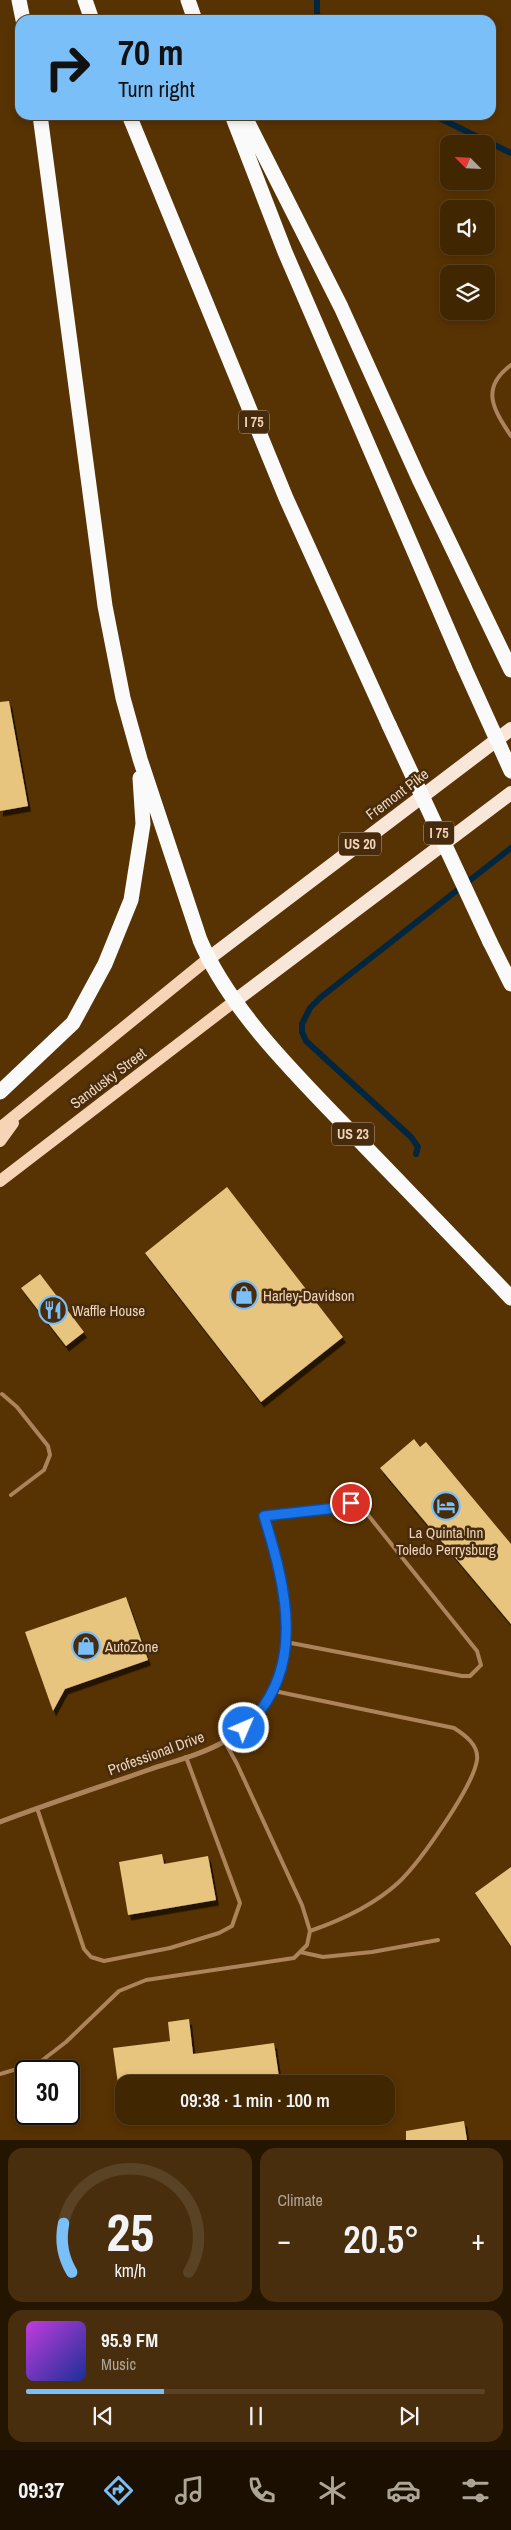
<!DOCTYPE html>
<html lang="en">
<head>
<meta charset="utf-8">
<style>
	:root { --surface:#412602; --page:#482e0c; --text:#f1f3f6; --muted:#aea599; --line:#5a4324; --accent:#7abff8 }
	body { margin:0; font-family:"Archivo Narrow",sans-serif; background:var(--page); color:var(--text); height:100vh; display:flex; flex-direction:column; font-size:19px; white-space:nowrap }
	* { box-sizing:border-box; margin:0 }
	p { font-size:16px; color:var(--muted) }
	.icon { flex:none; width:28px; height:28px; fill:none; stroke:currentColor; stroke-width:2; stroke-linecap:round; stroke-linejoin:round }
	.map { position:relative; height:2140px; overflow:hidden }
	.side { display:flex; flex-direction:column; gap:8px; padding:8px; background:#241501; flex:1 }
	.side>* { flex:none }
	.banner { position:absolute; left:15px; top:15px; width:481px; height:105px; border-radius:15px; box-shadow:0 2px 8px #0003,0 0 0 1px var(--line); background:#7abff8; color:#111; overflow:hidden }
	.needle { width:32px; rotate:294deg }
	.fabs { position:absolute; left:440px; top:135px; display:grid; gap:10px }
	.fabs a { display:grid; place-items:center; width:55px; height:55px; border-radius:10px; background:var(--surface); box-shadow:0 2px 8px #0003,0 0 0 1px var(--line); font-size:25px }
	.speed { position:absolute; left:15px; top:2060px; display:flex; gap:10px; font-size:25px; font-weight:700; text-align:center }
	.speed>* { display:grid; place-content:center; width:65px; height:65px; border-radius:50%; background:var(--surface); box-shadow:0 2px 8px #0003,0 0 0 1px var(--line); line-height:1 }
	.speed .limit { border:2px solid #111; border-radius:8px; background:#fff; color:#111 }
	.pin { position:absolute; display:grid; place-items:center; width:42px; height:42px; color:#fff; margin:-21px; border:2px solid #fff; border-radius:50%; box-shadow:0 1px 5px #0007 }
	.me { position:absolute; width:55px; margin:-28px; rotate:45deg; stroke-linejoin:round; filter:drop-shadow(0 0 4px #0008) }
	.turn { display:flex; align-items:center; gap:18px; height:105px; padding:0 20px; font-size:22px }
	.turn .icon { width:65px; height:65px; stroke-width:2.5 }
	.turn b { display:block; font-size:35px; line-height:42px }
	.big { font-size:38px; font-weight:600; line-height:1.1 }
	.side .widget { flex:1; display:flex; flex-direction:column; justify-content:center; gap:8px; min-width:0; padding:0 18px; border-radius:15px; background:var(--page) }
	.side .dial { align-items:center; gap:0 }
	.dial svg { height:130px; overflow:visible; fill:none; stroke:var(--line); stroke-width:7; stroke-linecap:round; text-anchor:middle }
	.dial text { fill:var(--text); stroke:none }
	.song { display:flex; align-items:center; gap:15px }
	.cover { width:60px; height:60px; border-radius:8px; background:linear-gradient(135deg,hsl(290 70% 55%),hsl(230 70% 35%)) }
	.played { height:5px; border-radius:2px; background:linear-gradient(90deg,var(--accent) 30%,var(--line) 30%) }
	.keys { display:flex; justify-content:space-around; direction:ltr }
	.heat { display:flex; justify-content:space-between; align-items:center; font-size:28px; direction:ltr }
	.side .tiles { flex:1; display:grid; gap:8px; grid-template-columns:1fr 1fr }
	.widget:last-child { grid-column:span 2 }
	.trip { position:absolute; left:115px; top:2075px; width:280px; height:50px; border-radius:15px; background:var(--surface); box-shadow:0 2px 8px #0003,0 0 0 1px var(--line); font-weight:600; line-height:50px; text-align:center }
	.tabs { display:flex; height:80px; justify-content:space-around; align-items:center; background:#1a0f01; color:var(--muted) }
	.tabs .icon { width:35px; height:35px }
	.tabs .current { color:var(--accent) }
	.tabs b { font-size:22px; color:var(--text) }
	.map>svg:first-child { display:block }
</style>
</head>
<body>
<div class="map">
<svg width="511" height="2140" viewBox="0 0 511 2140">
	<defs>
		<filter id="shadow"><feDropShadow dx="3" dy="5.5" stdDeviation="0" flood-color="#0009"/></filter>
	</defs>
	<rect width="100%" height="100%" fill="#573203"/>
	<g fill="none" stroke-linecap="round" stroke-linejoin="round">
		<path stroke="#012640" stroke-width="6" d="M 317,0 L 317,13 L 320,20
			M 433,115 L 511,153
			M 416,1154 L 418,1147 L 411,1137 L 306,1041 L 302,1032 L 302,1024 L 310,1008 L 321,997 L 511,848"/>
	</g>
	<path fill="#e7c57e" filter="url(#shadow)" d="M 9,701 L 28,806 L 0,811 L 0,702 Z
		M 227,1187 L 343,1337 L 261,1402 L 145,1253 Z
		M 40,1274 L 84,1332 L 66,1346 L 21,1288 Z
		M 414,1439 L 420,1447 L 426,1442 L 511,1544 L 511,1624 L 380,1468 Z
		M 126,1597 L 148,1660 L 65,1689 L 53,1711 L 25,1632 Z
		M 162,1854 L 164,1864 L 208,1856 L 216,1900 L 128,1915 L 119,1862 Z
		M 511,1867 L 511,1946 L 475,1893 Z
		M 189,2019 L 193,2054 L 274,2043 L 280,2084 L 118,2084 L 113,2048 L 170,2041 L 168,2022 Z
		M 464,2121 L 467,2140 L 406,2140 L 406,2131 Z"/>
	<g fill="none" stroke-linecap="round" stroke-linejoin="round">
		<path stroke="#ac835b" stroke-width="4" d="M 511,365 C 480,388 493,409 511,436
			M 2,1394 L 17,1407 L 48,1446 L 50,1455 L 44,1470 L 11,1495
			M 264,1516 L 336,1508 L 351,1503 L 364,1510 L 477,1651 L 481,1665 L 470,1676 L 462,1676 L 286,1642
			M 274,1691 L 454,1728 C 465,1735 479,1745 477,1760 C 473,1787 420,1862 399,1882 C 374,1905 342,1920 310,1931
			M 37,1808 L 84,1949 L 91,1957 L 104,1961 L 170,1948 L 219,1933 L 232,1926 L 240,1903 L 186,1757
			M 300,1952 L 323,1957 L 372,1952 L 438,1940
			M 0,2074 L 40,2062 L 66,2042 L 119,1991 L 146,1980 L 294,1958 L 307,1945 L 310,1931 L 302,1905 L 237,1764 L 225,1742"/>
		<path stroke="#ac835b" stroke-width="5" d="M 0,1822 C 50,1803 100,1787 151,1769 C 175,1761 203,1754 225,1741 C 312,1691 288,1595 264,1516"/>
		<path stroke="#f6d4b5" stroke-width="12" d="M 0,1128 L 208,959
			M 0,1141 L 13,1123
			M 0,1181 L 236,1000"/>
		<path stroke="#f8e7d8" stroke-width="14" d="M 208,959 L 511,729
			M 236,1000 L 511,793"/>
		<path stroke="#fafafa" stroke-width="15" d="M 19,0 L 23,20
			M 85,0 L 92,20
			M 188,0 L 195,20
			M 40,115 L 105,606 L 123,698 L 140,759 L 200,940 C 230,1011 300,1079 354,1135 C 406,1189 459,1243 511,1298
			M 129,115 L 286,498 L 389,725
			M 232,115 L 285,252 L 464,667
			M 244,115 L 341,307 L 419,479 L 511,670
			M 490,942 L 511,984
			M 0,1092 L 73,1023 L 105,964 L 131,900 L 143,824 L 140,778"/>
		<path stroke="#fafafa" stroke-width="15" d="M 464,667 L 511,771
			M 389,725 L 490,942"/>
	</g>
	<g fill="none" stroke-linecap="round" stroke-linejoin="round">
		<defs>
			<path id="route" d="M 244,1728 C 308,1671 286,1588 264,1516 L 336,1508 L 351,1503"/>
		</defs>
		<use href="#route" stroke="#114b97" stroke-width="12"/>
		<use href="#route" stroke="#1a73e8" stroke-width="9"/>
	</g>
	<defs>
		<symbol id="shop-ring" viewBox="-11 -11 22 22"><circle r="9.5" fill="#462b0d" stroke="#7abff8" stroke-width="1.5"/><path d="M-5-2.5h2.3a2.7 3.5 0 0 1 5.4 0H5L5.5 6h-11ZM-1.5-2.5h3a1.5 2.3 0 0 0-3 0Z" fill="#7abff8"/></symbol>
		<symbol id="restaurant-ring" viewBox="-11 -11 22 22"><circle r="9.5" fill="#462b0d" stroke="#7abff8" stroke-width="1.5"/><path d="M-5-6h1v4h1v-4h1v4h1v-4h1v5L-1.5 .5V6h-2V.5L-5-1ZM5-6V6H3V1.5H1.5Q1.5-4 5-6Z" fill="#7abff8"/></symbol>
		<symbol id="hotel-ring" viewBox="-11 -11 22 22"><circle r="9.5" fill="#462b0d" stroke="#7abff8" stroke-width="1.5"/><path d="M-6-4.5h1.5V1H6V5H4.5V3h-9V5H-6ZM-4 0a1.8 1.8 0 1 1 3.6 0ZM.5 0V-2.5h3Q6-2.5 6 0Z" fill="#7abff8"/></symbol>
	</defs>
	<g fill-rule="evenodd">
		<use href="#shop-ring" x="228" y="1279" width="32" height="32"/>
		<use href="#restaurant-ring" x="37" y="1294" width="32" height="32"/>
		<use href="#hotel-ring" x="430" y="1490" width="32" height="32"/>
		<use href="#shop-ring" x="70" y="1630" width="32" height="32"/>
	</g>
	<g text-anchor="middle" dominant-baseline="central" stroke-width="5" stroke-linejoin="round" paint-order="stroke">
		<g fill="#462b0d" stroke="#bda185" stroke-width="1">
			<rect x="239" y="410.5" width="30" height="23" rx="4"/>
			<rect x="424" y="821.5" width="30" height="23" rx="4"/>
			<rect x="339" y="832.5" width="42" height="23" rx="4"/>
			<rect x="332" y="1122.5" width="42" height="23" rx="4"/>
		</g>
		<g font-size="14" font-weight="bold" fill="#f0d3b8">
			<text x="254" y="422">I 75</text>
			<text x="439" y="833">I 75</text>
			<text x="360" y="844">US 20</text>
			<text x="353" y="1134">US 23</text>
		</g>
		<g font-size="15" fill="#f0d3b8" stroke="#462b0d">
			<text transform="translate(397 794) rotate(-37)">Fremont Pike</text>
			<text transform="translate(108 1078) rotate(-37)">Sandusky Street</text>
			<text transform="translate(156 1753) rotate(-20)">Professional Drive</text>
		</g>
		<g font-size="15" fill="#f0d3b8" stroke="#462b0d" text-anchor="start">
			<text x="263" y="1295">Harley-Davidson</text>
			<text x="72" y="1310">Waffle House</text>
			<text x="446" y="1532" text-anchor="middle">La Quinta Inn<tspan x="446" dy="17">Toledo Perrysburg</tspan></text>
			<text x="105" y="1646">AutoZone</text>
		</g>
	</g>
</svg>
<div class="fabs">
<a><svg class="needle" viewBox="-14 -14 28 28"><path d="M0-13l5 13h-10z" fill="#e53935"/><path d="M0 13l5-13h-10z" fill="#aea599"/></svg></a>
<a><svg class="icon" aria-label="sound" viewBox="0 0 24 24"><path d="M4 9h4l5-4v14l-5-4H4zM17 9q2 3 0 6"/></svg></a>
<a><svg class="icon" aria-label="layers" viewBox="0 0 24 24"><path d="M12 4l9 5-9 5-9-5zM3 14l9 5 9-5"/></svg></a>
</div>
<div class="speed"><div class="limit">30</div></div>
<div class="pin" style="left:351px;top:1503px;background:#d93025"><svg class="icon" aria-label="arrive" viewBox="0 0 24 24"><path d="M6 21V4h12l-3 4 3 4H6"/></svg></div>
<svg class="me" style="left:244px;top:1728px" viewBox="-20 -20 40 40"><circle r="17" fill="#1a73e8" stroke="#fff" stroke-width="3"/><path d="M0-11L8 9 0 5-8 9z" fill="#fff"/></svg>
<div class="trip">09:38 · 1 min · 100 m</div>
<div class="banner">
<div class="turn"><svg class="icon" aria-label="right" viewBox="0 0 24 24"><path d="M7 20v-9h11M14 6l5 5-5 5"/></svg><div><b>70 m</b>Turn right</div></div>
</div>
</div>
<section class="side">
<div class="tiles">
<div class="widget dial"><svg viewBox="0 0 100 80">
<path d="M14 69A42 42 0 1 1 86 69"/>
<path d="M14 69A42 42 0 0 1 9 39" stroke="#7abff8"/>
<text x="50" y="56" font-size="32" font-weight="700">25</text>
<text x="50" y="72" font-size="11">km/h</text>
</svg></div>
<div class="widget"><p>Climate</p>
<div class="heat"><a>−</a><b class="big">20.5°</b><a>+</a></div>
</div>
<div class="widget">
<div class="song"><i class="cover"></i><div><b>95.9 FM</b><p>Music</p></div></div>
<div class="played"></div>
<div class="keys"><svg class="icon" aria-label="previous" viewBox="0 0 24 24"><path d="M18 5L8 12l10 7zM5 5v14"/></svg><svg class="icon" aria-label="pause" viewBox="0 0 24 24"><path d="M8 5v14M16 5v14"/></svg><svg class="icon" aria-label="next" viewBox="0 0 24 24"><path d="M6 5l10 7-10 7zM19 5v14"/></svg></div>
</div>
</div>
</section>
<nav class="tabs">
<b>09:37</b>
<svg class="icon current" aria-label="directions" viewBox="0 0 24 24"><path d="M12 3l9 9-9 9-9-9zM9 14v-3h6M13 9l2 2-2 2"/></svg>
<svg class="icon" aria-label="music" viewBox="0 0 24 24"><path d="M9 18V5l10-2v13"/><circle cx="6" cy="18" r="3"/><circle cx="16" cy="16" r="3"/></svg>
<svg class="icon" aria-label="phone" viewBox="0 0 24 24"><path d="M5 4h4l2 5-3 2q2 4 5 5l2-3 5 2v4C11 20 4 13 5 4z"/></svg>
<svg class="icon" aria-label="climate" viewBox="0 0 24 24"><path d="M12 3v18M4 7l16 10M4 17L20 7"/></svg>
<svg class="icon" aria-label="car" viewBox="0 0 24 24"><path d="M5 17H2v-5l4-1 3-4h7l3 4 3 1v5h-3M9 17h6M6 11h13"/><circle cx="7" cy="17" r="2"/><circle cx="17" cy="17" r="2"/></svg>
<svg class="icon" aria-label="filters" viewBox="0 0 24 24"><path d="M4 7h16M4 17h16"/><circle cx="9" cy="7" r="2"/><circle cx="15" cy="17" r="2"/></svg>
</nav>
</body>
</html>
